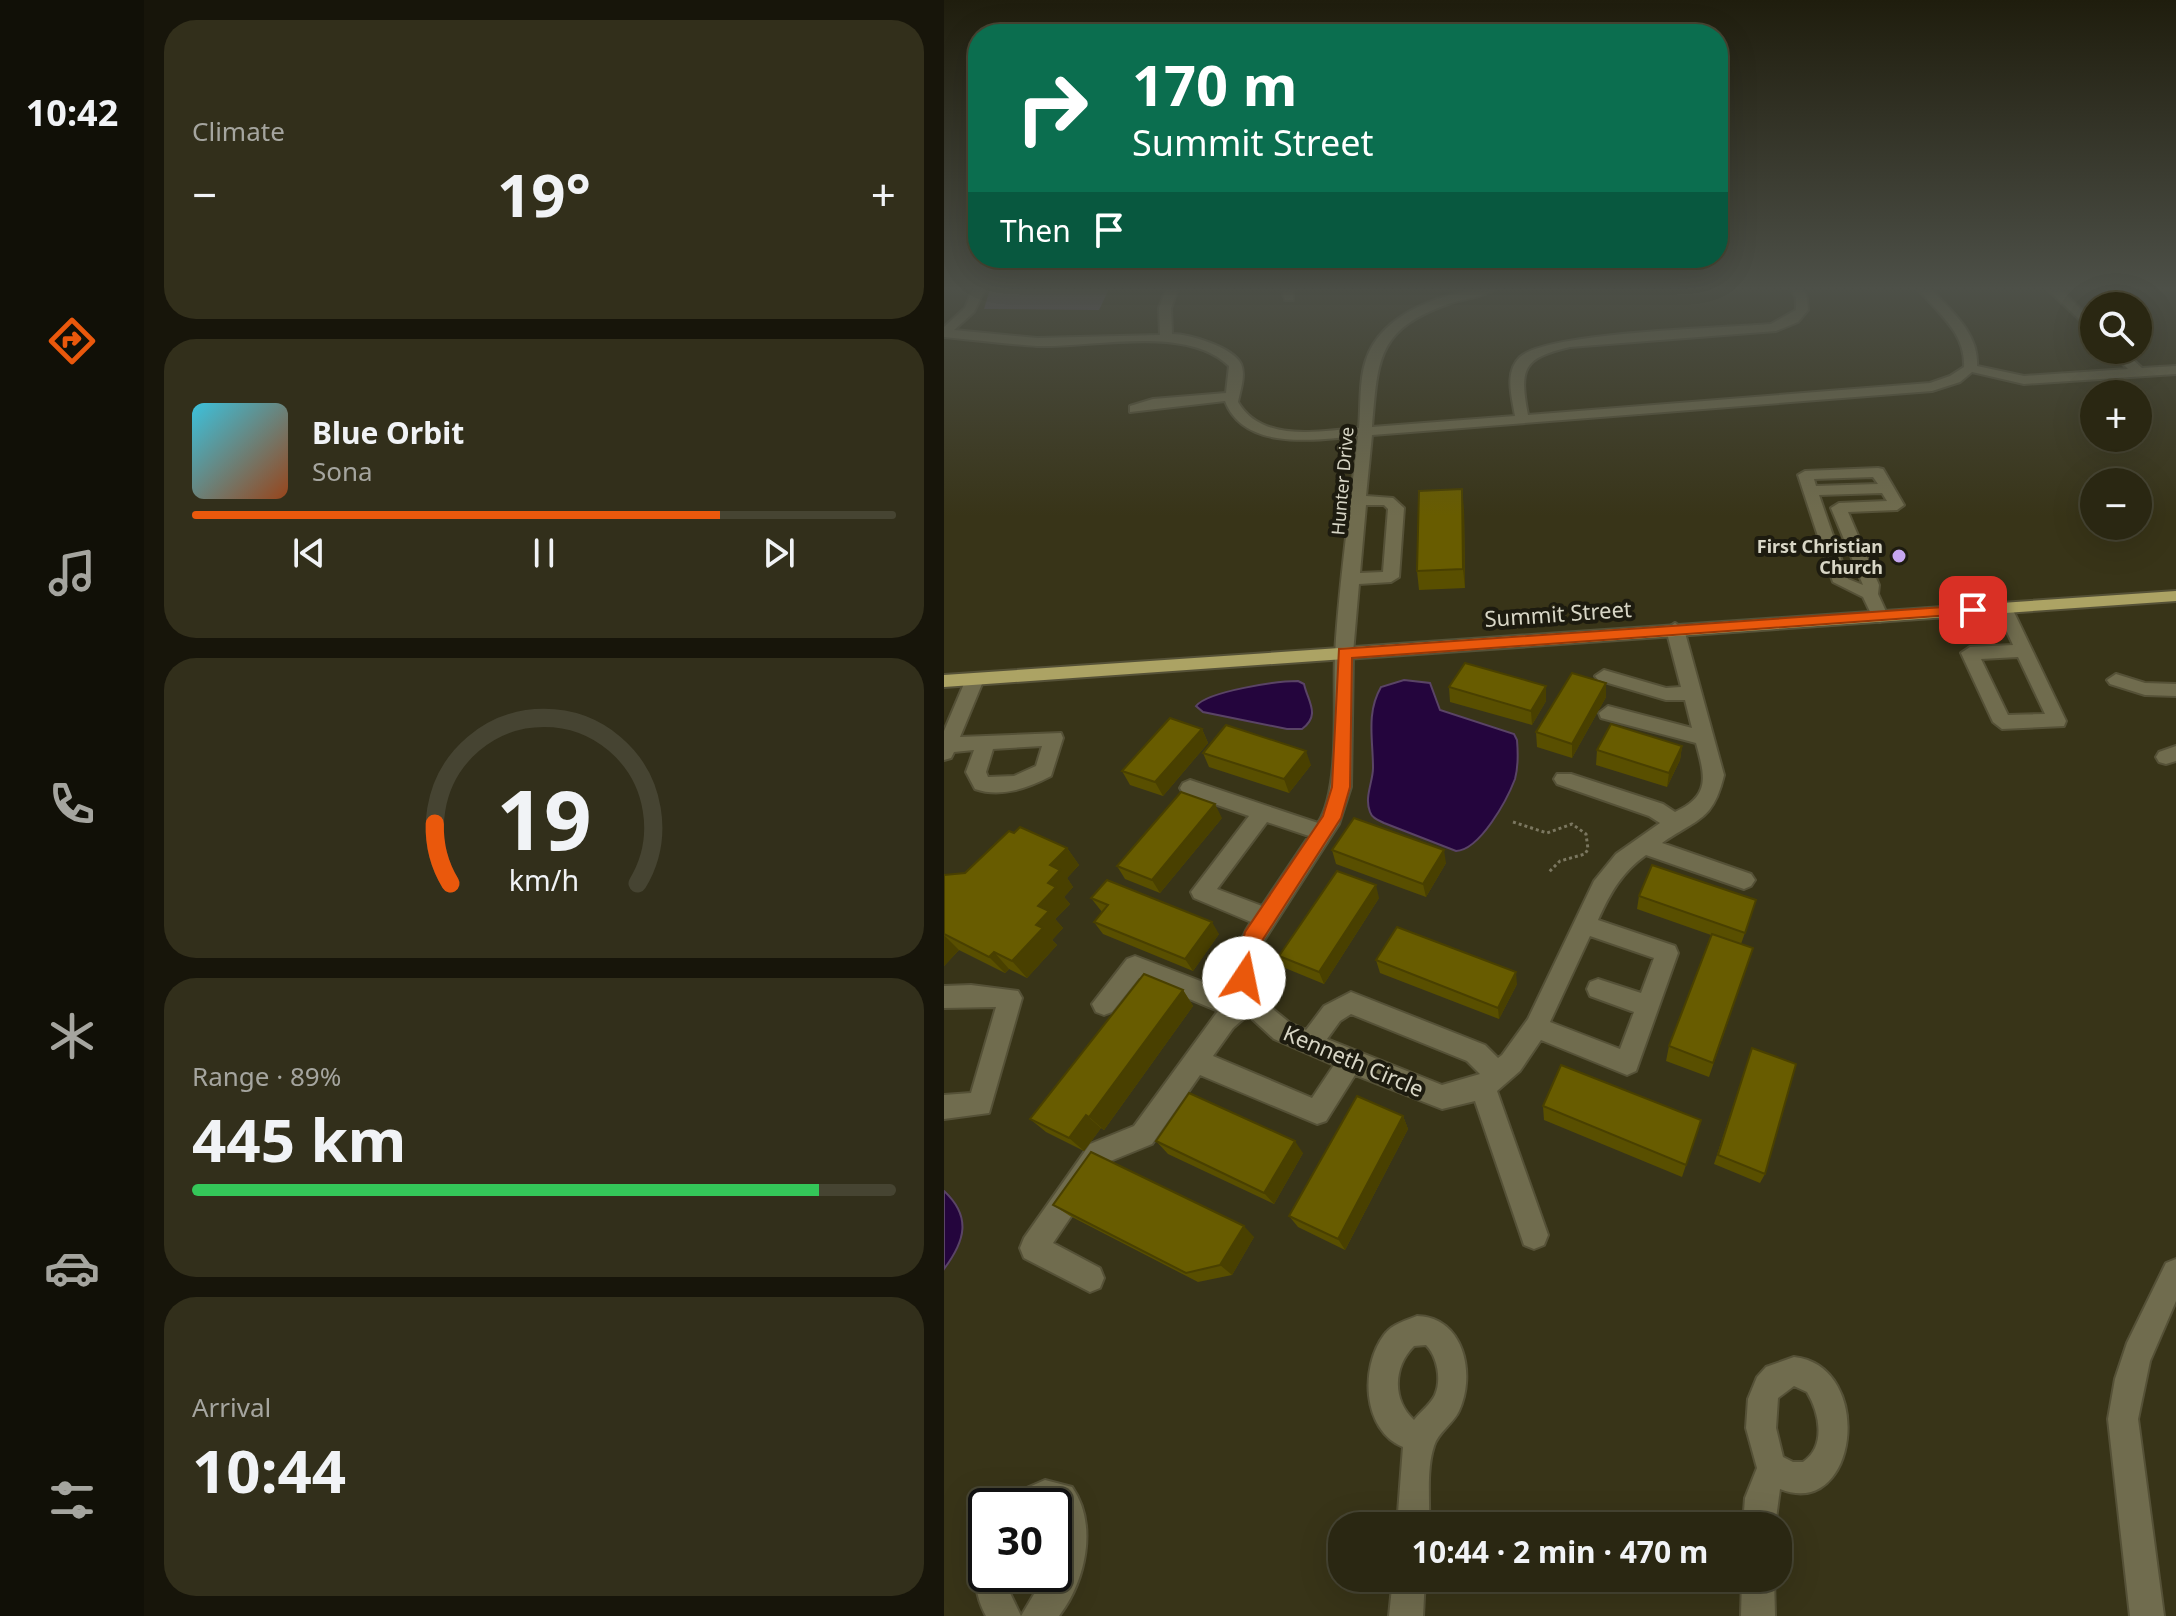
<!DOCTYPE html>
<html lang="en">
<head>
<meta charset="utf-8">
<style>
	:root { --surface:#2a2712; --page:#322f1b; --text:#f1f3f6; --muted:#a5a59f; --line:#464432; --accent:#ea580c }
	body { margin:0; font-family:"Noto Sans",sans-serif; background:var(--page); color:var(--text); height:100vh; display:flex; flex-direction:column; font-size:30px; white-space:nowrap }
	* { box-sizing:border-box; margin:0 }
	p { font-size:26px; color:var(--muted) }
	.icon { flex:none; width:44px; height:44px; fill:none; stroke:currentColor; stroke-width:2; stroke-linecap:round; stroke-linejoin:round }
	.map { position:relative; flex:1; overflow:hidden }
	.side { display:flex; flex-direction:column; gap:20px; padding:20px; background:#17150a; width:800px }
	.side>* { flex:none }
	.guide { position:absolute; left:24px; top:24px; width:760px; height:244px; border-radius:32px; box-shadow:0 8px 32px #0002,0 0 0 2px var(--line); background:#0b6e4f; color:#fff; overflow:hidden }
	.fabs { position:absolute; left:1136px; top:292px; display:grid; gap:16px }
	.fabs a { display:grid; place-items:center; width:72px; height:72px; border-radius:50%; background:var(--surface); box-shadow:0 8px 32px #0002,0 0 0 2px var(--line); font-size:40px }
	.speed { position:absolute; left:24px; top:1488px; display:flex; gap:16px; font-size:40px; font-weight:700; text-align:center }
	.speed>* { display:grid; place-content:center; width:104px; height:104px; border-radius:50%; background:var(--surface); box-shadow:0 8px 32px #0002,0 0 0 2px var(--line); line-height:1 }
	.speed .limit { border:4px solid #111; border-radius:12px; background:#fff; color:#111 }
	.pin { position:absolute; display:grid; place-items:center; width:68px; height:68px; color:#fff; margin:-34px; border-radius:16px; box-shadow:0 4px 12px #0006 }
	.me { position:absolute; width:88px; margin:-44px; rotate:11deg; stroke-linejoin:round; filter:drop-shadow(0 0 6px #0008) }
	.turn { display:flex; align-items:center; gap:28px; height:168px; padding:0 32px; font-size:36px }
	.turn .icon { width:104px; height:104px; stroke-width:2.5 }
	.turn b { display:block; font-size:56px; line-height:68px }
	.then { display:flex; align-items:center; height:76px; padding:0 32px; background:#0003; gap:16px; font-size:30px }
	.big { font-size:60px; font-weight:700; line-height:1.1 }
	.side .widget { flex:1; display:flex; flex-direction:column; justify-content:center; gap:12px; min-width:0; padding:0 28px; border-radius:32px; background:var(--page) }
	.side .dial { align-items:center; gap:0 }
	.dial svg { height:208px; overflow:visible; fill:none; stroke:var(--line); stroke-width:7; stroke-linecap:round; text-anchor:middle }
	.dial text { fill:var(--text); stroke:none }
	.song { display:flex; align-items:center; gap:24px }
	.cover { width:96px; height:96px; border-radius:12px; background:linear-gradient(135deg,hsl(190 70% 55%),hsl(20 70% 35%)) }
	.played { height:8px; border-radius:4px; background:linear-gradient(90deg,var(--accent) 75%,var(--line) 75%) }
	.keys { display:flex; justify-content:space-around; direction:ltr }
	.heat { display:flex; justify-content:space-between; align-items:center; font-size:44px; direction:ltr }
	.charge { height:12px; border-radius:6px; background:linear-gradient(90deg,#34c759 89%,var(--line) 0) }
	.trip { position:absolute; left:384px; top:1512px; width:464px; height:80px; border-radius:32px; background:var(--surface); box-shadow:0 8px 32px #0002,0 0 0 2px var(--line); font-weight:700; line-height:80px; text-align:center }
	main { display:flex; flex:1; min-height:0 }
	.tab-bar { display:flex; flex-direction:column; width:144px; justify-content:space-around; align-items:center; background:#111007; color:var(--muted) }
	.tab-bar .icon { width:56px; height:56px }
	.tab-bar .on { color:var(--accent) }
	.tab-bar b { font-size:36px; color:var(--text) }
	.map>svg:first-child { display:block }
</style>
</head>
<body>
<main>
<nav class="tab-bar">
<b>10:42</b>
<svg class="icon on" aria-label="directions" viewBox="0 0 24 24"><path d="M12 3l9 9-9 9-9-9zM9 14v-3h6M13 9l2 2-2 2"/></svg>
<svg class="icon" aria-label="music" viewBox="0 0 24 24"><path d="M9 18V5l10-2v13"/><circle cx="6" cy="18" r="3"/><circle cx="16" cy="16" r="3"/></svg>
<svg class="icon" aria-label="phone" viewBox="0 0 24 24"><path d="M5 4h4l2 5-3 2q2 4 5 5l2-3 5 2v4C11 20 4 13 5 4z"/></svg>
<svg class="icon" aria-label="climate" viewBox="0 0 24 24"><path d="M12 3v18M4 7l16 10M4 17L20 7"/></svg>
<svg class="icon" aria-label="car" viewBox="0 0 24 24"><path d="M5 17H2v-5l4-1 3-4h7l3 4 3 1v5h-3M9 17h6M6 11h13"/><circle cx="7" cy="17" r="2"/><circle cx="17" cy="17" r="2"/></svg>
<svg class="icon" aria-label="filters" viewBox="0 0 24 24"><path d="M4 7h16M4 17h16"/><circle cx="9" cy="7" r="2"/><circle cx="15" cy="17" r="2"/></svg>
</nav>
<section class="side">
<div class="widget"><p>Climate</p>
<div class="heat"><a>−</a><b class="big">19°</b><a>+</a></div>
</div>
<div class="widget">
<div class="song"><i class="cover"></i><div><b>Blue Orbit</b><p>Sona</p></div></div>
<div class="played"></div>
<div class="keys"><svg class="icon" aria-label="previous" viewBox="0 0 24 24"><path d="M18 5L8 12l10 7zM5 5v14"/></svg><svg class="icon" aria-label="pause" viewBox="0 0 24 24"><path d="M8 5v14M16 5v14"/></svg><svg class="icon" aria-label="next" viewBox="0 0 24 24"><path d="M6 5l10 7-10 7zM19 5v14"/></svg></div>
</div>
<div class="widget dial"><svg viewBox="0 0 100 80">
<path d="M14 69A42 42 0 1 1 86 69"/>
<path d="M14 69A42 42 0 0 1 8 46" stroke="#ea580c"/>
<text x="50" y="56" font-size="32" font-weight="700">19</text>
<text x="50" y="72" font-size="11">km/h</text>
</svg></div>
<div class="widget"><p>Range · 89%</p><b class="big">445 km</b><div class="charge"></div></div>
<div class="widget"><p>Arrival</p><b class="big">10:44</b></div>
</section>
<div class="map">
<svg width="1232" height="1616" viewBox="0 0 1232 1616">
	<rect width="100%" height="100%" fill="#383418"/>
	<path fill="#604d78" d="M 46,289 L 165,289 L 155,310 L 40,309 Z"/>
	<path fill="#24053d" stroke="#5a4466" stroke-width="2" d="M 460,680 L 486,683 L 496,710 L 570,734 L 573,740 C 574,752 574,768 571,779 C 563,800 536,850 512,851 L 440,823 C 434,820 428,818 426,812 C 420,797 429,782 429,768 C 429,739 422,713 437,687 Z
		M 354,681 L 360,684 C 364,702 377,715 358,729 L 343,729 L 259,712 L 252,706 C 264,691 334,681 354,681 Z
		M 0,1191 C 28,1217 21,1241 0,1269 Z"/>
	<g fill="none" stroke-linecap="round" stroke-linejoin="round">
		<defs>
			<path id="minor" d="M 29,289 L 41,289 L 30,312 L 10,330 L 93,338 L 216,335 L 215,308 L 222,289 L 234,289 L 227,308 L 228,334 C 245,334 289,347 297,364 C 302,375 296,391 294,402 C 318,443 375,431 415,428 C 417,407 415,380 422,360 C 438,311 506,289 552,289 C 539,297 519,299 504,304 C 432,330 434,360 428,427 L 571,416 C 568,397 560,372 576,357 C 603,332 782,328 827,324 L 852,310 L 852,298 L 847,289 L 859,289 L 863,298 L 864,310 L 854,322 L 832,331 L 626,347 C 579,358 575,368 584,415 L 986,383 L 1006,376 L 1020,367 C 1022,333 994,313 974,289 L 987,289 C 1007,311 1035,333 1033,366 L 1080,376 L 1184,369 L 1165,350 L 1178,350 L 1198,368 L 1232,366 L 1232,374 L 1080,384 L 1028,372 L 1016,382 L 988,391 L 428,435 L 422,496 L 449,498 L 460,508 L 455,577 L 447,582 L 415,584 L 409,653 L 407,787 L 395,824 L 319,942 L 311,978 L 315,994 L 330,1010 L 346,1023 L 362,1030 L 380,1006 L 407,992 L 541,1045 L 554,1058 L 558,1055 L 584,1019 L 650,881 L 672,854 L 716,823 L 705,816 L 613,784 L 610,779 L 613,774 L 627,774 L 719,804 L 731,812 C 767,796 761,776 752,743 L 657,718 L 655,713 L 664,706 L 748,728 L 741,700 L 722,700 L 654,680 L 651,676 L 660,670 L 722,688 L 737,687 L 722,629 L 731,623 L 740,629 L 780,775 C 769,821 754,818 718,843 L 807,874 L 811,880 L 807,886 L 800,889 L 702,855 C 678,872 666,893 654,920 L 731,946 L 734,953 L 692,1071 L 683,1075 L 597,1040 L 576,1071 L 553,1091 L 604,1235 L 600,1245 L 590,1249 L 580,1245 L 531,1101 L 498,1109 L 411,1075 L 382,1121 L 373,1124 L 256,1075 L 208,1144 L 164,1162 L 109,1243 L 156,1268 L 160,1278 L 156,1288 L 146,1292 L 80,1258 L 76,1248 L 80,1238 L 146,1144 L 190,1126 L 274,1011 L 195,978 L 168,1012 L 160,1015 L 152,1012 L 148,1004 L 183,959 L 191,956 L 293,995 C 287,970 293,943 307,922 L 250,898 L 247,892 L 305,816 L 239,793 L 236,788 L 239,783 L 246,780 L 374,823 C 397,788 389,699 391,655 C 395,582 406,509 414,436 C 371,440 300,451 281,401 L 186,412 L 186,406 L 209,399 L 282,393 L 285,366 C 242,324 148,348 93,346 C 62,344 31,340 0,337 L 0,327 L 21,308 ZM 422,505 L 440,505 L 444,509 L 439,572 L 416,573 ZM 323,822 L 365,836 L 318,906 L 273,889 ZM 646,936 L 710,958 L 697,993 L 654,979 L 646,982 L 643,989 L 646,996 L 690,1012 L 676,1049 L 606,1022 ZM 407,1014 L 523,1061 L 536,1074 L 498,1085 L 383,1039 L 396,1021 ZM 304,1015 L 330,1039 L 390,1065 L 368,1098 L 269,1056 L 289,1028 Z
				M 337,289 L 349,289 L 349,300 L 341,300 Z
				M 1103,289 L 1116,289 L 1150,322 L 1150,333 Z
				M 934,468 L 939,469 L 960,505 L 953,510 L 904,512 L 935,585 L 934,594 L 944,616 L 936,622 L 930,620 L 919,597 L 889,582 L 854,475 L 861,471 ZM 929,477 L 934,484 L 872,486 L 870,479 ZM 938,493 L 943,501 L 895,503 L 887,508 L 919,585 L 904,579 L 875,495 Z
				M 1060,603 L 1068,608 L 1122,721 L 1120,726 L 1058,729 L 1049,722 L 1017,653 L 1026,647 L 1069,645 L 1052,608 ZM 1074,657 L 1101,714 L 1064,715 L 1037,659 Z
				M 31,673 L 40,679 L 16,737 L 117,733 L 119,738 L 107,776 C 84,788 57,798 31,789 L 22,772 L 30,750 L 10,752 L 7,758 L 0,760 L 0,731 L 22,679 ZM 98,746 L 92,766 L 70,776 L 44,777 L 42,772 L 49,749 Z
				M 1172,674 L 1201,683 L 1232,684 L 1232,696 L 1201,695 L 1166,684 L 1163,680 Z
				M 1232,746 L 1232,761 L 1222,764 L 1215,762 L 1212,757 L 1215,752 Z
				M 27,985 L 74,991 L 78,998 L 45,1113 L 0,1119 L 0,1095 L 27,1093 L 52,1007 L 0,1008 L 0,986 Z
				M 1232,1259 L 1232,1301 L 1206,1361 L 1194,1419 L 1220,1616 L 1186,1616 L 1164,1419 L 1171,1379 L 1183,1343 L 1222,1263 Z
				M 473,1316 C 520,1317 532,1374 515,1411 C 509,1424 494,1432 490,1446 C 482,1470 486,1501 485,1526 L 453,1526 L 459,1447 C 418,1430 416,1367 440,1335 C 448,1324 461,1321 473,1316 ZM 482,1345 C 493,1356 498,1379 491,1395 C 487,1404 476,1412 470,1420 C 448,1400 449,1367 470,1346 Z
				M 850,1357 C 932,1366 914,1521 836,1489 L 831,1526 L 799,1526 L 801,1498 L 813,1468 L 802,1428 L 804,1399 L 813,1377 L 822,1367 ZM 850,1386 L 863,1392 C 875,1412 883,1446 859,1462 L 849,1462 L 839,1457 L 832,1428 L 834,1398 Z
				M 101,1480 L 128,1487 C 154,1524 142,1581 115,1616 L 77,1616 L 102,1574 L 110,1574 L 110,1506 L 62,1506 L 67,1495 Z
				M 42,1561 L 42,1574 L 66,1574 L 66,1593 L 77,1616 L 42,1616 C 33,1599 26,1575 42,1561 Z
				M 449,1578 L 481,1578 L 479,1616 L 445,1616 Z
				M 798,1578 L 830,1578 L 831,1616 L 797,1616 Z"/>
			<path id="major" d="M 1232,591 L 1232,601 L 0,687 L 0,675 Z"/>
		</defs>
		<use href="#minor" stroke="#555137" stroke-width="4"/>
		<use href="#major" stroke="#555137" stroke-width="4"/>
		<path stroke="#7b7760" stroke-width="3" stroke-dasharray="3 3" stroke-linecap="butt" d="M 569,822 L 603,833 L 628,824 L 642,834 L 644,849 L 641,854 L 616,861 L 604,873"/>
		<use href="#minor" fill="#706c4e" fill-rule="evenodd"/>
		<use href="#major" fill="#aca364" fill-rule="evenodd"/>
	</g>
	<path fill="#594f00" d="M 1232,289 L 1232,293 L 1209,290 L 1209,289 Z
		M 520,509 L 521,588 L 475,590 L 473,571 Z
		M 662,683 L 662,697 L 628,758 L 593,747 L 592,732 Z
		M 602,686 L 602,701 L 588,725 L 506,702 L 505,687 Z
		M 258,729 L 264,743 L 219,796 L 186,785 L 178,771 Z
		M 738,746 L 736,760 L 723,787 L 652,765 L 653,750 Z
		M 259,753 L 367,765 L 345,793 L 265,767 Z
		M 278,818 L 216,893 L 181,879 L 173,866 Z
		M 70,833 L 123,848 L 135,865 L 123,878 L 129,887 L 120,897 L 126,904 L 111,919 L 119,928 L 108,940 L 113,945 L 83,978 L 65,969 L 61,973 L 15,950 L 0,966 L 0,875 L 21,873 Z
		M 388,850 L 502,863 L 482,897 L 392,864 Z
		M 695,896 L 808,913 L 797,944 L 809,948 L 765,1077 L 722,1061 L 725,1046 L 767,935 L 693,909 Z
		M 147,898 L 275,934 L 249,971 L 159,934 L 150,922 L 158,912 Z
		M 435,898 L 380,984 L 341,968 L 335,956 Z
		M 432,960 L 573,984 L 555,1019 L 436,973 Z
		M 239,990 L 249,1006 L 160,1130 L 157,1128 L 140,1151 L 102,1132 L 86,1119 Z
		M 808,1048 L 821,1174 L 816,1183 L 770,1164 Z
		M 599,1106 L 757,1120 L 738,1177 L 600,1120 Z
		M 459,1116 L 464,1129 L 401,1250 L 354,1227 L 345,1216 Z
		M 212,1141 L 359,1153 L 330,1204 L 224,1154 Z
		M 109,1205 L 310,1237 L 288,1275 L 254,1282 L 126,1216 Z"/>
	<path fill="#494000" d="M 518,489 L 520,509 L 521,588 L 519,569 Z
		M 662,683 L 662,697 L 628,758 L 628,744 Z
		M 602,686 L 602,701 L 588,725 L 587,711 Z
		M 258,729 L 264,743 L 219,796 L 211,782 Z
		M 738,746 L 736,760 L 723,787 L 725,773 Z
		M 362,751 L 367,765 L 345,793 L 340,779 Z
		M 271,804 L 278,818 L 216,893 L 208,880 Z
		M 123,848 L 135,865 L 123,878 L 129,887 L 120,897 L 126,904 L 111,919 L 119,928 L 108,940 L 113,945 L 83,978 L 68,961 L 92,925 L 94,906 L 104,883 L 106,865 Z
		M 500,850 L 502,863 L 482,897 L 479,884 Z
		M 432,885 L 435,898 L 380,984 L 375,972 Z
		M 268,922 L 275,934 L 249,971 L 241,959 Z
		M 0,935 L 15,950 L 0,966 Z
		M 50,952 L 65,969 L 61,973 L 45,957 Z
		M 572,972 L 573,984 L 555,1019 L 554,1008 Z
		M 239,990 L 249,1006 L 160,1130 L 145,1117 Z
		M 142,1115 L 157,1128 L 140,1151 L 125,1138 Z
		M 459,1116 L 464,1129 L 401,1250 L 394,1239 Z
		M 351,1141 L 359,1153 L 330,1204 L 320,1193 Z
		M 300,1226 L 310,1237 L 288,1275 L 276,1265 Z"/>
	<path fill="#685c00" stroke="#494000" stroke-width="2" d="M 518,489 L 519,569 L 473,571 L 475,491 Z
		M 521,663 L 602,686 L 587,711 L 505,687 Z
		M 628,673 L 662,683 L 628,744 L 592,732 Z
		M 226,718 L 258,729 L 211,782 L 178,771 Z
		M 667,724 L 738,746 L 725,773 L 653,750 Z
		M 282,725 L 362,751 L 340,779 L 259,753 Z
		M 237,792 L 271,804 L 208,880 L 173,866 Z
		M 410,818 L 500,850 L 479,884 L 388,850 Z
		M 76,827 L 123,848 L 106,865 L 116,870 L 104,883 L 112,887 L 94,906 L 105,911 L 92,925 L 99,928 L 68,961 L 50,952 L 45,957 L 0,934 L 0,875 L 21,873 L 65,831 L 70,833 Z
		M 708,865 L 812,900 L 801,933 L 695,896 Z
		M 393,871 L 432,885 L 375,972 L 335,956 Z
		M 163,880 L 268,922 L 241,959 L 150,922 L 164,905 L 147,898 Z
		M 453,927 L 572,972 L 554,1008 L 432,960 Z
		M 768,934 L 809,948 L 769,1063 L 725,1046 Z
		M 200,974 L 239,990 L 145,1117 L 142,1115 L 125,1138 L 86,1119 Z
		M 808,1048 L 852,1064 L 821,1174 L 774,1155 Z
		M 617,1065 L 757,1120 L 742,1165 L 599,1106 Z
		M 245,1093 L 351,1141 L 320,1193 L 212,1141 Z
		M 413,1096 L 459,1116 L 394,1239 L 345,1216 Z
		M 147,1152 L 300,1226 L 276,1265 L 242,1273 L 109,1205 Z"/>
	<linearGradient id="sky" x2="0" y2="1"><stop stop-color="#1f1d0d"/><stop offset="0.56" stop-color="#4d5048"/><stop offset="1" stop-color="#4d5048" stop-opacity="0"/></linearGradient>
	<rect width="1232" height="516" fill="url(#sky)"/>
	<path fill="#ea580c" stroke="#983908" stroke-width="2" d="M 1029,605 L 1037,610 L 1035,613 L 408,658 L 406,787 L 397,818 L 318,941 L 308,985 L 300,988 L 293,985 L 290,978 L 301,932 L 379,816 L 388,787 L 395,649 Z"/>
	<circle fill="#c6a6f0" stroke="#1d1b0f" stroke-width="3" cx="955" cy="556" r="8"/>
	<g text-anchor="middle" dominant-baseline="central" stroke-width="8" stroke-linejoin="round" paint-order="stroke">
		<g font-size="18" fill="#d8d6c6" stroke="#1d1b0f">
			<text transform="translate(398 481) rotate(-85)">Hunter Drive</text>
		</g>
		<g font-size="18" font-weight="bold" fill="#d8d6c6" stroke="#1d1b0f" text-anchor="end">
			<text x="939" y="546">First Christian<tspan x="939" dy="21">Church</tspan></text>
		</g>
		<g font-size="22" fill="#d8d6c6" stroke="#1d1b0f">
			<text transform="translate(614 613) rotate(-4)">Summit Street</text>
			<text transform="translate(410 1060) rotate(23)">Kenneth Circle</text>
		</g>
	</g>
</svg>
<div class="fabs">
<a><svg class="icon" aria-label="search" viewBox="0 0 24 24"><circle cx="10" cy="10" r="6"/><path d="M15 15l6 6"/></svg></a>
<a>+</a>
<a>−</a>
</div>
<div class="speed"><div class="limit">30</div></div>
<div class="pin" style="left:1029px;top:610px;background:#d93025"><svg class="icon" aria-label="arrive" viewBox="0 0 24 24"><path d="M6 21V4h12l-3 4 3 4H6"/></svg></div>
<svg class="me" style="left:300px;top:978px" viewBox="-20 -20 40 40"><circle r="19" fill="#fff"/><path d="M0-13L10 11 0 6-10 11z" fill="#ea580c"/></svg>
<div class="trip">10:44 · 2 min · 470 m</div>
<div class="guide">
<div class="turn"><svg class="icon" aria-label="right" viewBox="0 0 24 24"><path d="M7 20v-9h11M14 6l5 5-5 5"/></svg><div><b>170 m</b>Summit Street</div></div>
<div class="then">Then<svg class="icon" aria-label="arrive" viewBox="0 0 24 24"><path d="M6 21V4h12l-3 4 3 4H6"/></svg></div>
</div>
</div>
</main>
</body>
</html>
